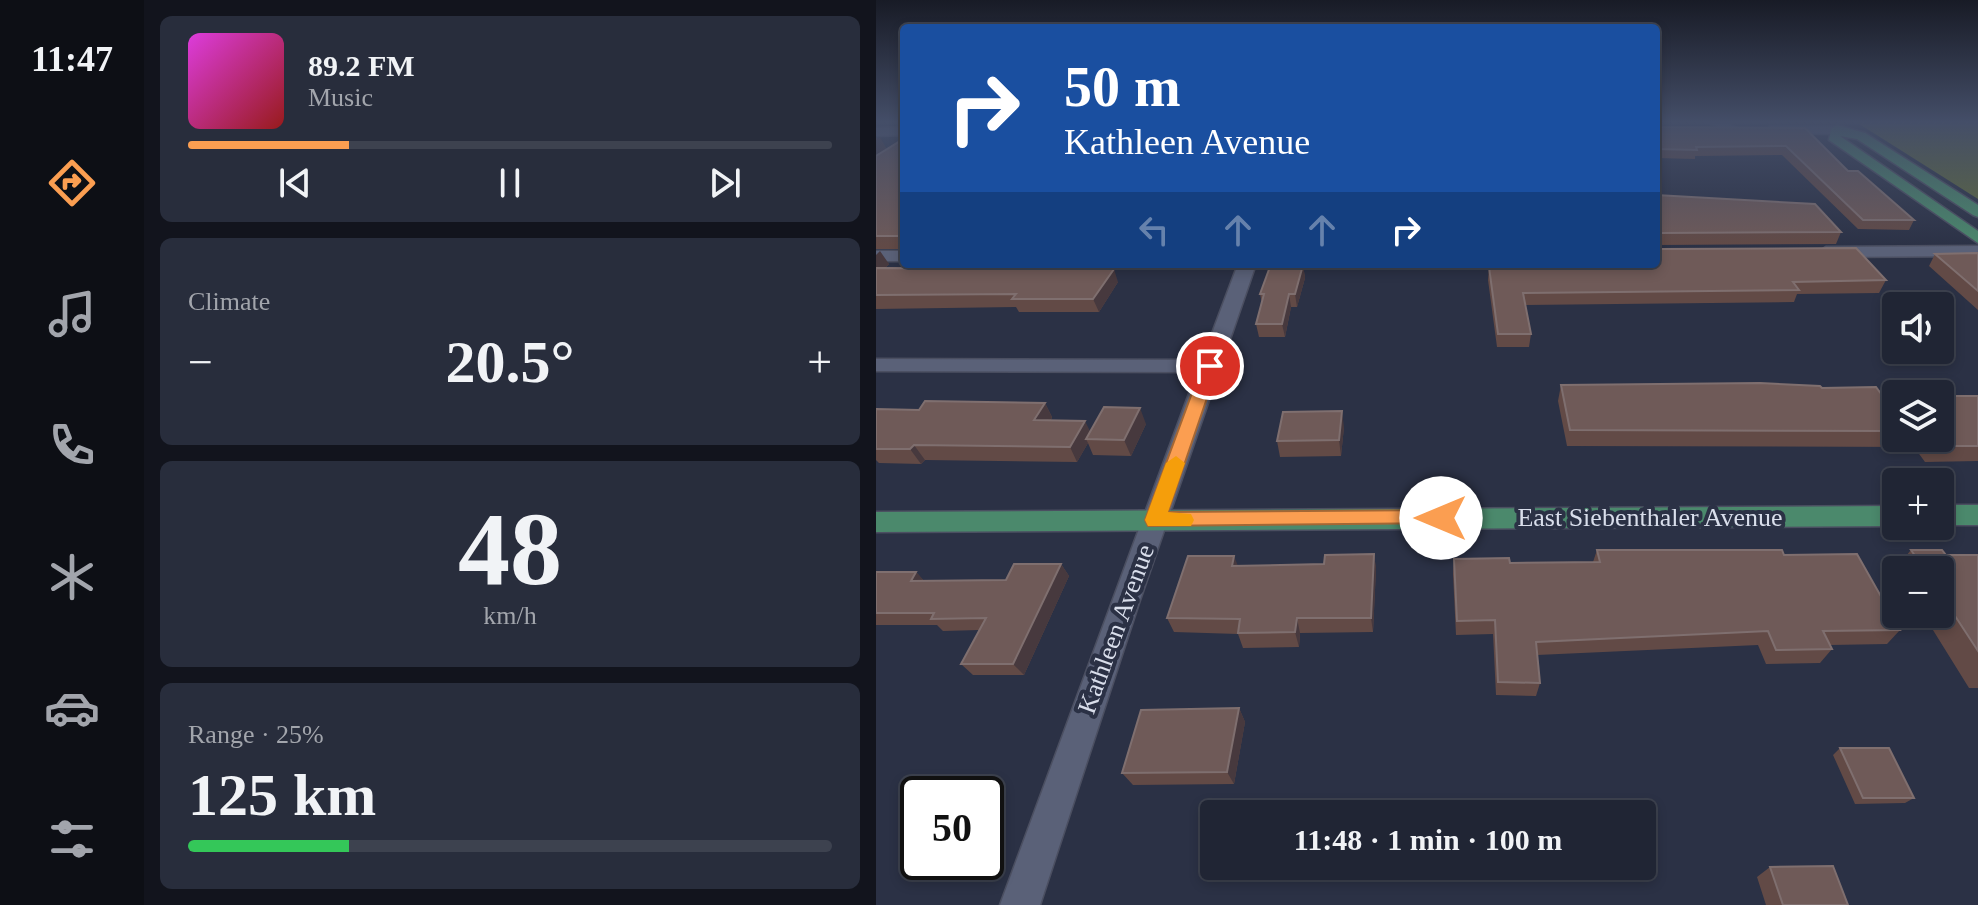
<!DOCTYPE html>
<html lang="en">
<head>
<meta charset="utf-8">
<style>
	:root { --surface:#202534; --page:#282d3c; --text:#f1f3f6; --muted:#a2a5ac; --line:#3d424f; --accent:#fb9e51 }
	body { margin:0; font-family:Georgia,serif; background:var(--page); color:var(--text); height:100vh; display:flex; flex-direction:column; font-size:30px; white-space:nowrap }
	* { box-sizing:border-box; margin:0 }
	p { font-size:26px; color:var(--muted) }
	.icon { flex:none; width:44px; height:44px; fill:none; stroke:currentColor; stroke-width:2; stroke-linecap:round; stroke-linejoin:round }
	.map { position:relative; flex:1; overflow:hidden }
	.details { display:flex; flex-direction:column; gap:16px; padding:16px; background:#12141d; width:732px }
	.details>* { flex:none }
	.guide { position:absolute; left:24px; top:24px; width:760px; height:244px; border-radius:8px; box-shadow:0 4px 12px #0003,0 0 0 2px var(--line); background:#1a4fa0; color:#fff; overflow:hidden }
	.tools { position:absolute; left:1006px; top:292px; display:grid; gap:16px }
	.tools a { display:grid; place-items:center; width:72px; height:72px; border-radius:8px; background:var(--surface); box-shadow:0 4px 12px #0003,0 0 0 2px var(--line); font-size:40px }
	.speed { position:absolute; left:24px; top:776px; display:flex; gap:16px; font-size:40px; font-weight:700; text-align:center }
	.speed>* { display:grid; place-content:center; width:104px; height:104px; border-radius:50%; background:var(--surface); box-shadow:0 4px 12px #0003,0 0 0 2px var(--line); line-height:1 }
	.speed .limit { border:4px solid #111; border-radius:12px; background:#fff; color:#111 }
	.pin { position:absolute; display:grid; place-items:center; width:68px; height:68px; color:#fff; margin:-34px; border:4px solid #fff; border-radius:50%; box-shadow:0 2px 8px #0007 }
	.me { position:absolute; width:88px; margin:-44px; rotate:270deg; stroke-linejoin:round; filter:drop-shadow(0 0 6px #0008) }
	.turn { display:flex; align-items:center; gap:28px; height:168px; padding:0 32px; font-size:36px }
	.turn .icon { width:104px; height:104px; stroke-width:2.5 }
	.turn b { display:block; font-size:56px; line-height:68px }
	.lanes { display:flex; align-items:center; height:76px; padding:0 32px; background:#0003; justify-content:center; gap:40px; direction:ltr }
	.lanes .off { opacity:.35 }
	.big { font-size:60px; font-weight:600; line-height:1.1 }
	.details .card { flex:1; display:flex; flex-direction:column; justify-content:center; gap:12px; min-width:0; padding:0 28px; border-radius:12px; background:var(--page) }
	.details .dial { align-items:center; gap:0 }
	.dial b { font-size:104px; line-height:1 }
	.song { display:flex; align-items:center; gap:24px }
	.cover { width:96px; height:96px; border-radius:12px; background:linear-gradient(135deg,hsl(300 70% 55%),hsl(0 70% 35%)) }
	.played { height:8px; border-radius:4px; background:linear-gradient(90deg,var(--accent) 25%,var(--line) 25%) }
	.keys { display:flex; justify-content:space-around; direction:ltr }
	.heat { display:flex; justify-content:space-between; align-items:center; font-size:44px; direction:ltr }
	.charge { height:12px; border-radius:6px; background:linear-gradient(90deg,#34c759 25%,var(--line) 0) }
	.trip { position:absolute; left:324px; top:800px; width:456px; height:80px; border-radius:8px; background:var(--surface); box-shadow:0 4px 12px #0003,0 0 0 2px var(--line); font-weight:600; line-height:80px; text-align:center }
	main { display:flex; flex:1; min-height:0 }
	.tab-bar { display:flex; flex-direction:column; width:144px; justify-content:space-around; align-items:center; background:#0d0f15; color:var(--muted) }
	.tab-bar .icon { width:56px; height:56px }
	.tab-bar .active { color:var(--accent) }
	.tab-bar b { font-size:36px; color:var(--text) }
	.map>svg:first-child { display:block }
</style>
</head>
<body>
<main>
<nav class="tab-bar">
<b>11:47</b>
<svg class="icon active" aria-label="directions" viewBox="0 0 24 24"><path d="M12 3l9 9-9 9-9-9zM9 14v-3h6M13 9l2 2-2 2"/></svg>
<svg class="icon" aria-label="music" viewBox="0 0 24 24"><path d="M9 18V5l10-2v13"/><circle cx="6" cy="18" r="3"/><circle cx="16" cy="16" r="3"/></svg>
<svg class="icon" aria-label="phone" viewBox="0 0 24 24"><path d="M5 4h4l2 5-3 2q2 4 5 5l2-3 5 2v4C11 20 4 13 5 4z"/></svg>
<svg class="icon" aria-label="climate" viewBox="0 0 24 24"><path d="M12 3v18M4 7l16 10M4 17L20 7"/></svg>
<svg class="icon" aria-label="car" viewBox="0 0 24 24"><path d="M5 17H2v-5l4-1 3-4h7l3 4 3 1v5h-3M9 17h6M6 11h13"/><circle cx="7" cy="17" r="2"/><circle cx="17" cy="17" r="2"/></svg>
<svg class="icon" aria-label="filters" viewBox="0 0 24 24"><path d="M4 7h16M4 17h16"/><circle cx="9" cy="7" r="2"/><circle cx="15" cy="17" r="2"/></svg>
</nav>
<section class="details">
<div class="card">
<div class="song"><i class="cover"></i><div><b>89.2 FM</b><p>Music</p></div></div>
<div class="played"></div>
<div class="keys"><svg class="icon" aria-label="previous" viewBox="0 0 24 24"><path d="M18 5L8 12l10 7zM5 5v14"/></svg><svg class="icon" aria-label="pause" viewBox="0 0 24 24"><path d="M8 5v14M16 5v14"/></svg><svg class="icon" aria-label="next" viewBox="0 0 24 24"><path d="M6 5l10 7-10 7zM19 5v14"/></svg></div>
</div>
<div class="card"><p>Climate</p>
<div class="heat"><a>−</a><b class="big">20.5°</b><a>+</a></div>
</div>
<div class="card dial"><b>48</b><p>km/h</p></div>
<div class="card"><p>Range · 25%</p><b class="big">125 km</b><div class="charge"></div></div>
</section>
<div class="map">
<svg width="1102" height="905" viewBox="0 0 1102 905">
	<rect width="100%" height="100%" fill="#2b3145"/>
	<path fill="#606a3b" d="M 981,122 L 1102,122 L 1102,199 L 988,127 Z"/>
	<g fill="none" stroke-linecap="round" stroke-linejoin="round">
		<defs>
			<path id="minor" d="M 831,122 L 849,122 L 863,129 L 857,133 Z
				M 894,126 L 961,126 L 967,130 L 961,134 L 898,133 L 892,129 Z
				M 28,127 L 28,135 L 0,136 L 0,128 Z
				M 1102,246 L 1102,256 L 950,257 L 942,252 L 950,247 Z
				M 0,251 L 28,251 L 28,261 L 0,261 Z
				M 362,264 L 380,264 L 263,603 L 164,905 L 124,905 L 321,372 L 0,371 L 0,359 L 326,360 Z"/>
			<path id="major" d="M 961,125 L 989,133 L 1102,205 L 1102,217 L 1097,215 L 981,139 L 964,136 L 1102,231 L 1102,243 L 953,140 L 955,129 Z
				M 1064,505 L 1102,505 L 1102,525 L 1064,525 Z
				M 1020,506 L 1020,526 L 0,532 L 0,512 Z"/>
		</defs>
		<use href="#minor" stroke="#4b4f61" stroke-width="3"/>
		<use href="#major" stroke="#4b4f61" stroke-width="3"/>
		<use href="#minor" fill="#5a6178" fill-rule="evenodd"/>
		<use href="#major" fill="#4b896c" fill-rule="evenodd"/>
	</g>
	<path fill="#624a46" d="M 812,122 L 905,122 L 905,123 Z
		M 780,126 L 782,127 L 929,128 L 972,171 L 1038,220 L 1033,230 L 982,229 L 906,155 L 819,156 L 819,159 L 780,158 Z
		M 0,137 L 10,148 L 4,153 L 28,137 L 28,249 L 0,249 Z
		M 780,195 L 965,232 L 960,244 L 780,245 L 783,249 L 1010,280 L 1003,293 L 921,294 L 918,302 L 649,305 L 655,334 L 653,347 L 621,347 L 612,280 L 613,267 L 649,267 L 649,264 L 780,264 Z
		M 1059,254 L 1102,254 L 1102,310 L 1053,266 Z
		M 0,255 L 13,264 L 9,268 L 242,282 L 223,312 L 143,312 L 140,307 L 0,309 Z
		M 395,264 L 424,264 L 424,265 L 427,265 L 429,278 L 421,307 L 415,307 L 409,337 L 383,337 L 380,324 L 386,303 L 384,294 Z
		M 685,385 L 946,388 L 1006,395 L 1020,395 L 1020,438 L 1064,438 L 1102,396 L 1102,461 L 1049,462 L 1038,447 L 691,446 L 682,401 Z
		M 169,403 L 176,417 L 175,420 L 214,431 L 270,424 L 255,456 L 217,455 L 212,443 L 201,462 L 49,460 L 45,464 L 3,463 L 0,460 L 0,409 L 25,410 Z
		M 468,427 L 465,456 L 404,457 L 401,441 Z
		M 721,550 L 908,555 L 1024,630 L 1011,644 L 954,645 L 956,649 L 944,663 L 890,664 L 882,645 L 661,655 L 664,683 L 660,696 L 620,695 L 617,634 L 580,635 L 577,574 L 578,559 L 634,563 L 717,562 Z
		M 1035,550 L 1070,555 L 1102,555 L 1102,688 L 1093,688 L 1047,614 L 1064,614 L 1064,570 L 1020,571 L 1019,569 Z
		M 498,554 L 500,569 L 497,632 L 424,633 L 423,647 L 367,648 L 362,634 L 298,632 L 291,618 L 362,566 L 448,564 Z
		M 185,564 L 193,576 L 148,675 L 97,675 L 85,664 L 103,630 L 67,631 L 61,625 L 0,625 L 0,572 L 40,572 L 48,581 L 130,580 Z
		M 363,708 L 369,722 L 358,784 L 257,785 L 246,773 Z
		M 964,748 L 1038,798 L 1029,803 L 979,804 L 957,755 Z
		M 894,867 L 972,905 L 890,905 L 881,877 Z"/>
	<path fill="#47393e" d="M 4,137 L 10,148 L 0,157 L 0,140 Z
		M 28,230 L 28,246 L 22,236 Z
		M 4,251 L 13,264 L 0,276 L 0,255 Z
		M 427,265 L 429,278 L 421,307 L 419,294 Z
		M 238,269 L 242,282 L 223,312 L 217,299 Z
		M 413,294 L 415,307 L 409,337 L 406,324 Z
		M 169,403 L 176,417 L 166,434 L 158,420 Z
		M 264,408 L 270,424 L 255,456 L 248,440 Z
		M 466,411 L 468,427 L 465,456 L 463,440 Z
		M 209,421 L 216,435 L 210,439 L 212,443 L 201,462 L 194,447 Z
		M 38,445 L 49,460 L 45,464 L 34,449 Z
		M 498,554 L 500,569 L 497,632 L 495,618 Z
		M 358,556 L 364,571 L 356,566 Z
		M 185,564 L 193,576 L 148,675 L 137,664 Z
		M 40,572 L 52,585 L 35,581 Z
		M 421,618 L 424,633 L 423,647 L 419,632 Z
		M 363,708 L 369,722 L 358,784 L 351,772 Z"/>
	<path fill="#6f5a58" stroke="#7f6f6f" stroke-width="2" d="M 780,126 L 782,127 L 929,128 L 972,171 L 982,171 L 1038,220 L 987,220 L 910,146 L 820,147 L 821,150 L 780,149 Z
		M 25,137 L 28,137 L 28,230 L 22,236 L 0,236 L 0,156 L 24,141 Z
		M 780,195 L 939,204 L 965,232 L 783,233 L 780,246 L 783,249 L 980,248 L 1010,280 L 917,282 L 923,290 L 647,293 L 655,334 L 622,334 L 613,267 L 654,267 L 653,264 L 780,264 Z
		M 1102,253 L 1102,291 L 1059,254 Z
		M 395,264 L 427,265 L 419,294 L 413,294 L 406,324 L 380,324 L 388,294 L 384,294 Z
		M 0,268 L 238,269 L 217,299 L 136,299 L 140,294 L 0,295 Z
		M 884,383 L 944,386 L 946,388 L 1000,387 L 1006,395 L 1020,395 L 1020,431 L 694,430 L 685,385 Z
		M 1064,396 L 1102,396 L 1102,446 L 1061,446 L 1055,438 L 1064,438 Z
		M 49,401 L 169,403 L 158,420 L 209,421 L 194,447 L 38,445 L 34,449 L 0,449 L 0,409 L 43,410 Z
		M 228,407 L 264,408 L 248,440 L 210,439 Z
		M 466,411 L 463,440 L 401,441 L 407,412 Z
		M 721,550 L 906,550 L 908,555 L 981,554 L 1024,630 L 947,631 L 956,649 L 900,650 L 892,631 L 660,642 L 664,683 L 622,682 L 619,620 L 581,621 L 578,559 L 633,558 L 634,563 L 724,562 Z
		M 1035,550 L 1066,550 L 1070,555 L 1102,555 L 1102,651 L 1064,593 L 1064,570 L 1049,570 Z
		M 498,554 L 495,618 L 421,618 L 419,632 L 362,633 L 364,619 L 291,618 L 312,556 L 358,556 L 356,566 L 448,564 L 449,555 Z
		M 138,564 L 185,564 L 137,664 L 85,664 L 110,618 L 55,619 L 58,613 L 0,613 L 0,572 L 40,572 L 35,581 L 130,580 Z
		M 363,708 L 351,772 L 246,773 L 265,710 Z
		M 964,748 L 1013,748 L 1038,798 L 987,798 Z
		M 957,866 L 972,905 L 907,905 L 894,867 Z"/>
	<linearGradient id="sky" x2="0" y2="1"><stop stop-color="#181b26"/><stop offset="0.49" stop-color="#444e68"/><stop offset="1" stop-color="#444e68" stop-opacity="0"/></linearGradient>
	<rect width="1102" height="249" fill="url(#sky)"/>
	<path fill="#fb9e51" stroke="#a36735" stroke-width="2" d="M 334,361 L 342,366 L 292,512 L 565,510 L 572,512 L 575,518 L 572,523 L 272,526 L 269,520 L 326,366 Z"/>
	<path fill="#f59e0b" d="M 300,456 L 309,463 L 292,512 L 315,514 L 318,520 L 315,526 L 272,526 L 269,520 L 290,463 Z"/>
	<g text-anchor="middle" dominant-baseline="central" stroke-width="8" stroke-linejoin="round" paint-order="stroke">
		<g font-size="26" fill="#d9deeb" stroke="#2b3145">
			<text x="774" y="517">East Siebenthaler Avenue</text>
			<text transform="translate(240 629) rotate(-70)">Kathleen Avenue</text>
		</g>
	</g>
</svg>
<div class="tools">
<a><svg class="icon" aria-label="sound" viewBox="0 0 24 24"><path d="M4 9h4l5-4v14l-5-4H4zM17 9q2 3 0 6"/></svg></a>
<a><svg class="icon" aria-label="layers" viewBox="0 0 24 24"><path d="M12 4l9 5-9 5-9-5zM3 14l9 5 9-5"/></svg></a>
<a>+</a>
<a>−</a>
</div>
<div class="speed"><div class="limit">50</div></div>
<div class="pin" style="left:334px;top:366px;background:#d93025"><svg class="icon" aria-label="arrive" viewBox="0 0 24 24"><path d="M6 21V4h12l-3 4 3 4H6"/></svg></div>
<svg class="me" style="left:565px;top:518px" viewBox="-20 -20 40 40"><circle r="19" fill="#fff"/><path d="M0-13L10 11 0 6-10 11z" fill="#fb9e51"/></svg>
<div class="trip">11:48 · 1 min · 100 m</div>
<div class="guide">
<div class="turn"><svg class="icon" aria-label="right" viewBox="0 0 24 24"><path d="M7 20v-9h11M14 6l5 5-5 5"/></svg><div><b>50 m</b>Kathleen Avenue</div></div>
<div class="lanes"><svg class="icon off" aria-label="left" viewBox="0 0 24 24"><path d="M17 20v-9H6M10 6l-5 5 5 5"/></svg><svg class="icon off" aria-label="ahead" viewBox="0 0 24 24"><path d="M12 20V5M6 11l6-6 6 6"/></svg><svg class="icon off" aria-label="ahead" viewBox="0 0 24 24"><path d="M12 20V5M6 11l6-6 6 6"/></svg><svg class="icon" aria-label="right" viewBox="0 0 24 24"><path d="M7 20v-9h11M14 6l5 5-5 5"/></svg></div>
</div>
</div>
</main>
</body>
</html>
